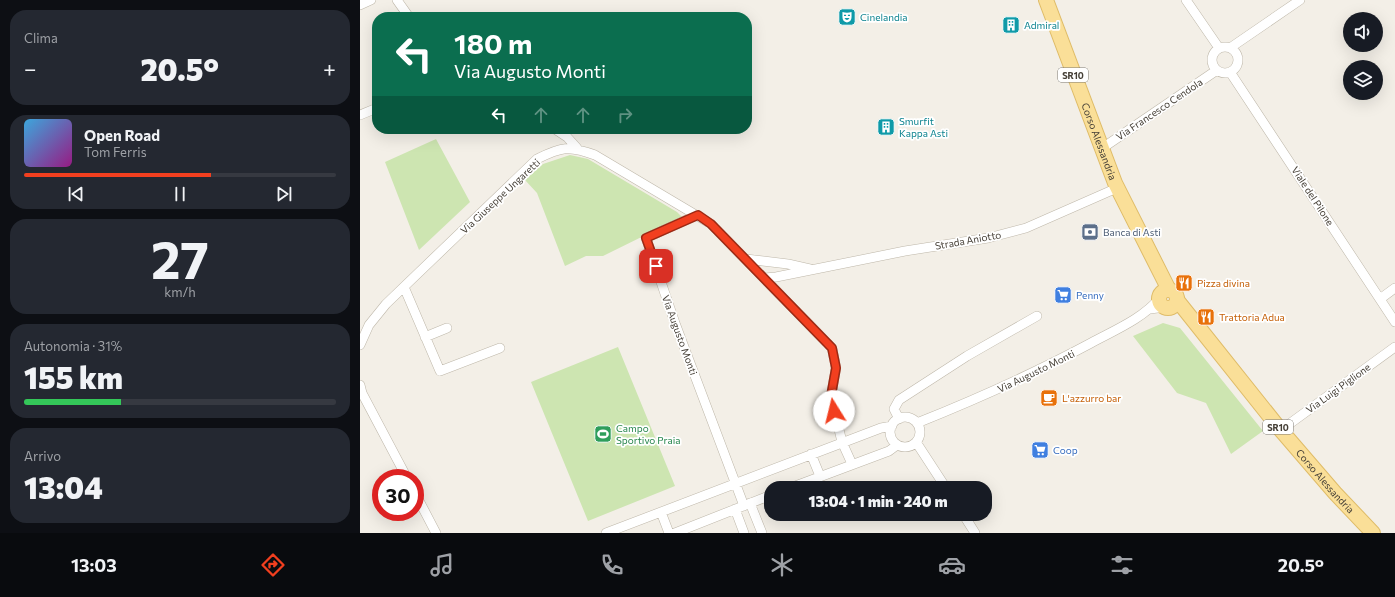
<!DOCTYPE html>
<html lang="it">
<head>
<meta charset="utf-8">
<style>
	:root { --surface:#171b24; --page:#242831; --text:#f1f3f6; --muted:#9ea1a6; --line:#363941; --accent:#f23f1f }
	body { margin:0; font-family:Commissioner,sans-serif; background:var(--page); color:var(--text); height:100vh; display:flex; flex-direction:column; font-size:15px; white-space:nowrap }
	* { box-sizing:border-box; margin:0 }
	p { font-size:13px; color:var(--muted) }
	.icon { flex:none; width:22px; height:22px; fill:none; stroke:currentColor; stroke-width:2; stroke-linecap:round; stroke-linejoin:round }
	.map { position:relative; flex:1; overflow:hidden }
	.side { display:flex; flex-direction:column; gap:10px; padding:10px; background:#0d0f14; width:360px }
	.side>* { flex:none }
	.guide { position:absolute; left:12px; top:12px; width:380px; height:122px; border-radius:16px; box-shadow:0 4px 16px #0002; background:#0b6e4f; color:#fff; overflow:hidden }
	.fabs { position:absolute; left:983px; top:12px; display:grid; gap:8px }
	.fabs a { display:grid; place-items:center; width:40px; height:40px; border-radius:50%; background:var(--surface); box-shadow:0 4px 16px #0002; font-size:20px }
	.speed { position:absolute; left:12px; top:469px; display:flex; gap:8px; font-size:20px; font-weight:700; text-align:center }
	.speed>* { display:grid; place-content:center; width:52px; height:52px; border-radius:50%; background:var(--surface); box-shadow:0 4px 16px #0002; line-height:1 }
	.speed .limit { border:6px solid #d22; background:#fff; color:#111 }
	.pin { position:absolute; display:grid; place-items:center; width:34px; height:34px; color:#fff; margin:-17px; border-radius:8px; box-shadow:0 2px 6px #0006 }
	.me { position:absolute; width:44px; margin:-22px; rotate:351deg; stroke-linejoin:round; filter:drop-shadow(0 0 3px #0008) }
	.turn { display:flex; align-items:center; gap:14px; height:84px; padding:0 16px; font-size:18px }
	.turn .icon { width:52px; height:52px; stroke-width:2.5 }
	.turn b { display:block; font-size:28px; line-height:34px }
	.lanes { display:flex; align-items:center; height:38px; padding:0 16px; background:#0003; justify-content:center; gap:20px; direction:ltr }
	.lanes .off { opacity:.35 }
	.big { font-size:30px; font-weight:800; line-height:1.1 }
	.side .widget { flex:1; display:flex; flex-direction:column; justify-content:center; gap:6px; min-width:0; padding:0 14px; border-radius:16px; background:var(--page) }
	.side .dial { align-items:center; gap:0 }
	.dial b { font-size:52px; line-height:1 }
	.song { display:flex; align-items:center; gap:12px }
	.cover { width:48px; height:48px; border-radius:6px; background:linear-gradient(135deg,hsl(200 70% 55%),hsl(310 70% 35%)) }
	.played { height:4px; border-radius:2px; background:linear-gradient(90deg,var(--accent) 60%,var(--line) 60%) }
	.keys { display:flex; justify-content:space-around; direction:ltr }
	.heat { display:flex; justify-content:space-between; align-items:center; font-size:22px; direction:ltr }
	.charge { height:6px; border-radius:3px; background:linear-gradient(90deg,#34c759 31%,var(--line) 0) }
	.trip { position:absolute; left:404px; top:481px; width:228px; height:40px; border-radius:16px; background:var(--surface); box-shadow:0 4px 16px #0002; font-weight:800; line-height:40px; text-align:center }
	.dock { display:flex; height:64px; justify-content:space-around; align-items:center; background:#090b0e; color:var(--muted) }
	.dock .icon { width:28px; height:28px }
	.dock .on { color:var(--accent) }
	.dock b { font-size:18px; color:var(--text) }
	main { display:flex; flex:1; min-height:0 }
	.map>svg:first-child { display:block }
</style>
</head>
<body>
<main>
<section class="side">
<div class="widget"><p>Clima</p>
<div class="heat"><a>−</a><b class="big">20.5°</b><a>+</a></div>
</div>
<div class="widget">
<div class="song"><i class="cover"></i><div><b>Open Road</b><p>Tom Ferris</p></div></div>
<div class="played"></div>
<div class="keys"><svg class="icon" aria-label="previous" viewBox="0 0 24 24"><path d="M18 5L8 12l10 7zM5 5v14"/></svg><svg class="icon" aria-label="pause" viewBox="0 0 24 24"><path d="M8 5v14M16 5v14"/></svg><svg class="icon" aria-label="next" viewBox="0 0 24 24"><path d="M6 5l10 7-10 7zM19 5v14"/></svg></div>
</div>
<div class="widget dial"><b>27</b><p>km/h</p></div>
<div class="widget"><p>Autonomia · 31%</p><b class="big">155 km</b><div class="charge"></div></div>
<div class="widget"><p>Arrivo</p><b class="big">13:04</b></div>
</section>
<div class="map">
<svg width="1035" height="533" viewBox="0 0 1035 533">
	<rect width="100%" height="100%" fill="#f3efe7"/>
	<path fill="#cde5b1" d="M 76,139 L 110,202 L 59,250 L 25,162 Z
		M 210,155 L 228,159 L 317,212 L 322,217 L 243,256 L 226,256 L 205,266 L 177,193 L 165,180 L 183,164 Z
		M 803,323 L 820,328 L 903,431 L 871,454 L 846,403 L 817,393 L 773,336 Z
		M 258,347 L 315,486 L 228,521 L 171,382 Z"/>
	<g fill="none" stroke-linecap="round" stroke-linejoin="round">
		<defs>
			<path id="street" d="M 37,0 L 49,17
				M 826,0 L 859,48
				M 0,5 L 11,0
				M852 60a13 13 0 1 1 26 0a13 13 0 1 1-26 0Z
				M 870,48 L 940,0
				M 870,72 L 1035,322
				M 0,115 L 17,108
				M 195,129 L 207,137 L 217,148
				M 741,149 L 857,70
				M 337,215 L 286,238 L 315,323 L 384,506
				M 386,259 L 428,264 L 450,269
				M 405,278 L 416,277 L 545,251 L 628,238 L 666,228 L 757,188
				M 44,287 L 80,371 L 140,348
				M 1020,299 L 1035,288
				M 790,309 L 805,307
				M 65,337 L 87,328
				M 0,345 L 9,325 L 26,304 L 177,159 C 201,147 209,145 235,155 L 351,224 L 472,348 L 476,368 L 471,396 L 482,442 L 492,464
				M 0,385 L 2,393 L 47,478
				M530 432a15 15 0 1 1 30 0a15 15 0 1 1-30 0Z
				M 539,419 L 534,409 L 539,400 L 607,356 L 677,316
				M 557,423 C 617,399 675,373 731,343 C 755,330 782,319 800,298
				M 921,430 L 1035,347
				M 556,442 L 586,488
				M 451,454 L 460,476
				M 430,488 L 529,451 L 537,445
				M 55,493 L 76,533
				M 390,503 L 402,533
				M 375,509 L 384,533
				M 301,512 L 309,533
				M 603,514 L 615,533
				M 246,533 L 521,428 L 532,426
				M 315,533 L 411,495"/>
			<g id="primary">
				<path id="s1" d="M 686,0 L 755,183 L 809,290"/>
				<circle cx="808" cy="299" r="9"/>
				<path id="s2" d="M 817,300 L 919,428 L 975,493 L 1013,533"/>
			</g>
		</defs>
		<use href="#street" stroke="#beb7a9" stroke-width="10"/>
		<use href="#primary" stroke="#dfbc68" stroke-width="16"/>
		<use href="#street" stroke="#fff" stroke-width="9"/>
		<use href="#primary" stroke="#fadf98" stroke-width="14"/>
	</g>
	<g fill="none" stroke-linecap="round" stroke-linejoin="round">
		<defs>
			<path id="route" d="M 296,266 L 286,238 L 338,215 L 351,224 L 472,348 L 476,368 L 471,396 L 474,411"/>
		</defs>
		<use href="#route" stroke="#9d2914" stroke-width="10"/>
		<use href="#route" stroke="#f23f1f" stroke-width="7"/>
	</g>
	<defs>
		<symbol id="theatre-square" viewBox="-11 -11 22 22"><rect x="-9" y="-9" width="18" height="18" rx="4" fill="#0f9aa8" stroke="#fff"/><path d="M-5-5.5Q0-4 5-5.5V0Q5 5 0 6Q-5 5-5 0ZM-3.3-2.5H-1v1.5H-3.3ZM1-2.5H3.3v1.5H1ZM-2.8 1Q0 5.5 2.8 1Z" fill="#fff"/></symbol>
		<symbol id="building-square" viewBox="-11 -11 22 22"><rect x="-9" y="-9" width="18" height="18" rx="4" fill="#0f9aa8" stroke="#fff"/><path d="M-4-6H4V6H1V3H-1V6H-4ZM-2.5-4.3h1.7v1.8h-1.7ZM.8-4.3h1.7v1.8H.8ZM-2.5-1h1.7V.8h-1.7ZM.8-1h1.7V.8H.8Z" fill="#fff"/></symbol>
		<symbol id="bank-square" viewBox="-11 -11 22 22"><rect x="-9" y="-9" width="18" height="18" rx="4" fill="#5c6f8a" stroke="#fff"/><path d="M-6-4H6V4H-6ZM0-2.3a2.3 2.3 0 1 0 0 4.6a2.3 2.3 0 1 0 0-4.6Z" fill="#fff"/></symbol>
		<symbol id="restaurant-square" viewBox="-11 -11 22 22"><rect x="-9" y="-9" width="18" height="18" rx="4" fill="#e8710a" stroke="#fff"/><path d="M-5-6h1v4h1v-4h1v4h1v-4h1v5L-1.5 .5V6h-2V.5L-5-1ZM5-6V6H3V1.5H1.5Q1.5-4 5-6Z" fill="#fff"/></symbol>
		<symbol id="supermarket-square" viewBox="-11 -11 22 22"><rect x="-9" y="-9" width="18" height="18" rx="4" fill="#3f7fe0" stroke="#fff"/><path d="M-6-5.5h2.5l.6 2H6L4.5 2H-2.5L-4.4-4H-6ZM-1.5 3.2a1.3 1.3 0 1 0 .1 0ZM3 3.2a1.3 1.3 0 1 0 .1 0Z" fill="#fff"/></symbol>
		<symbol id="cafe-square" viewBox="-11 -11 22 22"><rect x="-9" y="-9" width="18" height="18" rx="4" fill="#e8710a" stroke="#fff"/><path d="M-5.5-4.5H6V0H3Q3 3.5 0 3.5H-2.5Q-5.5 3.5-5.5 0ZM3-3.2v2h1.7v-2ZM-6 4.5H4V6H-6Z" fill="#fff"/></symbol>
		<symbol id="stadium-square" viewBox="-11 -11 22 22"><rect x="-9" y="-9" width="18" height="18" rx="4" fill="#2e9e5b" stroke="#fff"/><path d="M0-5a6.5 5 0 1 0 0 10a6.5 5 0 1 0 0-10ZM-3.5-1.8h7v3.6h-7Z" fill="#fff"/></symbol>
	</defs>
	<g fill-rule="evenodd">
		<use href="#theatre-square" x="477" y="7" width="20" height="20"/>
		<use href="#building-square" x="641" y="15" width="20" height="20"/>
		<use href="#building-square" x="516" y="117" width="20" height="20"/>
		<use href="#bank-square" x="720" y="222" width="20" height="20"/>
		<use href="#restaurant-square" x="814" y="273" width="20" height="20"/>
		<use href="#supermarket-square" x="693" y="285" width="20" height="20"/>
		<use href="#restaurant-square" x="836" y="307" width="20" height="20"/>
		<use href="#cafe-square" x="679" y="388" width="20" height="20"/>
		<use href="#stadium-square" x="233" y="424" width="20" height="20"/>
		<use href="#supermarket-square" x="670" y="440" width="20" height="20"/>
	</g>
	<g text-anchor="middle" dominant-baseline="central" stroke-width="3.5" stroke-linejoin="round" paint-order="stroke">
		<g fill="#fff" stroke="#7d7972" stroke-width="1">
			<rect x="698" y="68" width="30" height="14" rx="3"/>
			<rect x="903" y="420" width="30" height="14" rx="3"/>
		</g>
		<g font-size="9" font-weight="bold" fill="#453f36">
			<text x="713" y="75">SR10</text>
			<text x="918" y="427">SR10</text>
		</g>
		<g font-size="10" fill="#0d838f" stroke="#fff" text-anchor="start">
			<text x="500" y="17">Cinelandia</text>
			<text x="664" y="25">Admiral</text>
			<text x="539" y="121">Smurfit<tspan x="539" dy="12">Kappa Asti</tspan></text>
		</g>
		<g font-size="10" fill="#453f36" stroke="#fff">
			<text transform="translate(799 109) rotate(-34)">Via Francesco Cendola</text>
			<text stroke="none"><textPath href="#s1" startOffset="151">Corso Alessandria</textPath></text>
			<text transform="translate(140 196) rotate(-43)">Via Giuseppe Ungaretti</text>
			<text transform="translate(953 196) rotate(57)">Viale del Pilone</text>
			<text transform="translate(608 240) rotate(-10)">Strada Aniotto</text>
			<text transform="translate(320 335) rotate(70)">Via Augusto Monti</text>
			<text transform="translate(676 371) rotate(-26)">Via Augusto Monti</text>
			<text transform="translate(978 388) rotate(-36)">Via Luigi Piglione</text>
			<text stroke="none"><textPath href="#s2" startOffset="234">Corso Alessandria</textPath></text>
		</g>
		<g font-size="10" fill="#4e5e75" stroke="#fff" text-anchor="start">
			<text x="743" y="232">Banca di Asti</text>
		</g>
		<g font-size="10" fill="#c56008" stroke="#fff" text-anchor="start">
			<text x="837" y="283">Pizza divina</text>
			<text x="859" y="317">Trattoria Adua</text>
			<text x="702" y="398">L'azzurro bar</text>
		</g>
		<g font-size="10" fill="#366cbe" stroke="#fff" text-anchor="start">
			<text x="716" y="295">Penny</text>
			<text x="693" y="450">Coop</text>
		</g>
		<g font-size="10" fill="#27864d" stroke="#fff" text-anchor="start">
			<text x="256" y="428">Campo<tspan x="256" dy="12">Sportivo Praia</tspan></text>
		</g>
	</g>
</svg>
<div class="fabs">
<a><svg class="icon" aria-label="sound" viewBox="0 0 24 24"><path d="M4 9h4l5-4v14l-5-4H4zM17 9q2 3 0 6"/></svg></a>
<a><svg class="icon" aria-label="layers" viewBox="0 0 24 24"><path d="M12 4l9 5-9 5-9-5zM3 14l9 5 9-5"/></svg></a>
</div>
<div class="speed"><div class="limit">30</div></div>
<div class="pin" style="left:296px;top:266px;background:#d93025"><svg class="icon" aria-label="arrive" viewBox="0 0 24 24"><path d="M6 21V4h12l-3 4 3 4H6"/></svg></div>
<svg class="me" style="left:474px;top:411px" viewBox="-20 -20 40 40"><circle r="19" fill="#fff"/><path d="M0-13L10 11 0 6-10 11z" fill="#f23f1f"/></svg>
<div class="trip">13:04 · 1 min · 240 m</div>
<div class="guide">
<div class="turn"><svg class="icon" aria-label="left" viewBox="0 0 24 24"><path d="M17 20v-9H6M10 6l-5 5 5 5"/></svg><div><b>180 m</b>Via Augusto Monti</div></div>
<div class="lanes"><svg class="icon" aria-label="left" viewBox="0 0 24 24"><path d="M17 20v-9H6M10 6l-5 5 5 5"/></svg><svg class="icon off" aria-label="ahead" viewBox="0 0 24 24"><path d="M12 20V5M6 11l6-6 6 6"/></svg><svg class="icon off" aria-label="ahead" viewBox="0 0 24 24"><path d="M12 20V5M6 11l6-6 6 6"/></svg><svg class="icon off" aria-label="right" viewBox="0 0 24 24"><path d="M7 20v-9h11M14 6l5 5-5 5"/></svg></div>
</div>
</div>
</main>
<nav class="dock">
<b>13:03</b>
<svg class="icon on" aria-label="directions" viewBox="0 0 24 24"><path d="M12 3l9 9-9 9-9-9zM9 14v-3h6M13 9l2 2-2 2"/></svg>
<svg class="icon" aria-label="music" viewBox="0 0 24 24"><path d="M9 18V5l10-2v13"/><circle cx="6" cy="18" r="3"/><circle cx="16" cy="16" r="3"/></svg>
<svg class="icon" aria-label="phone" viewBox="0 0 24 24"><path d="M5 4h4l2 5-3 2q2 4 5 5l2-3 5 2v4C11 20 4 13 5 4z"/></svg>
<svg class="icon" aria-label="climate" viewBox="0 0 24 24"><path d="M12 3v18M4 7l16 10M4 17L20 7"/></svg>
<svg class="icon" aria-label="car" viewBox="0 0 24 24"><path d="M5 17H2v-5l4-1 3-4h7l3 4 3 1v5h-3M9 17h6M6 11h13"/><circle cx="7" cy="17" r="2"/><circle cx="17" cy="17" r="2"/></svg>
<svg class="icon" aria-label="filters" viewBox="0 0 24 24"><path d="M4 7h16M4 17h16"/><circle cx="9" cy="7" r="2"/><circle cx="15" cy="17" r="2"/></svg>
<b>20.5°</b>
</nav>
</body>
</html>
